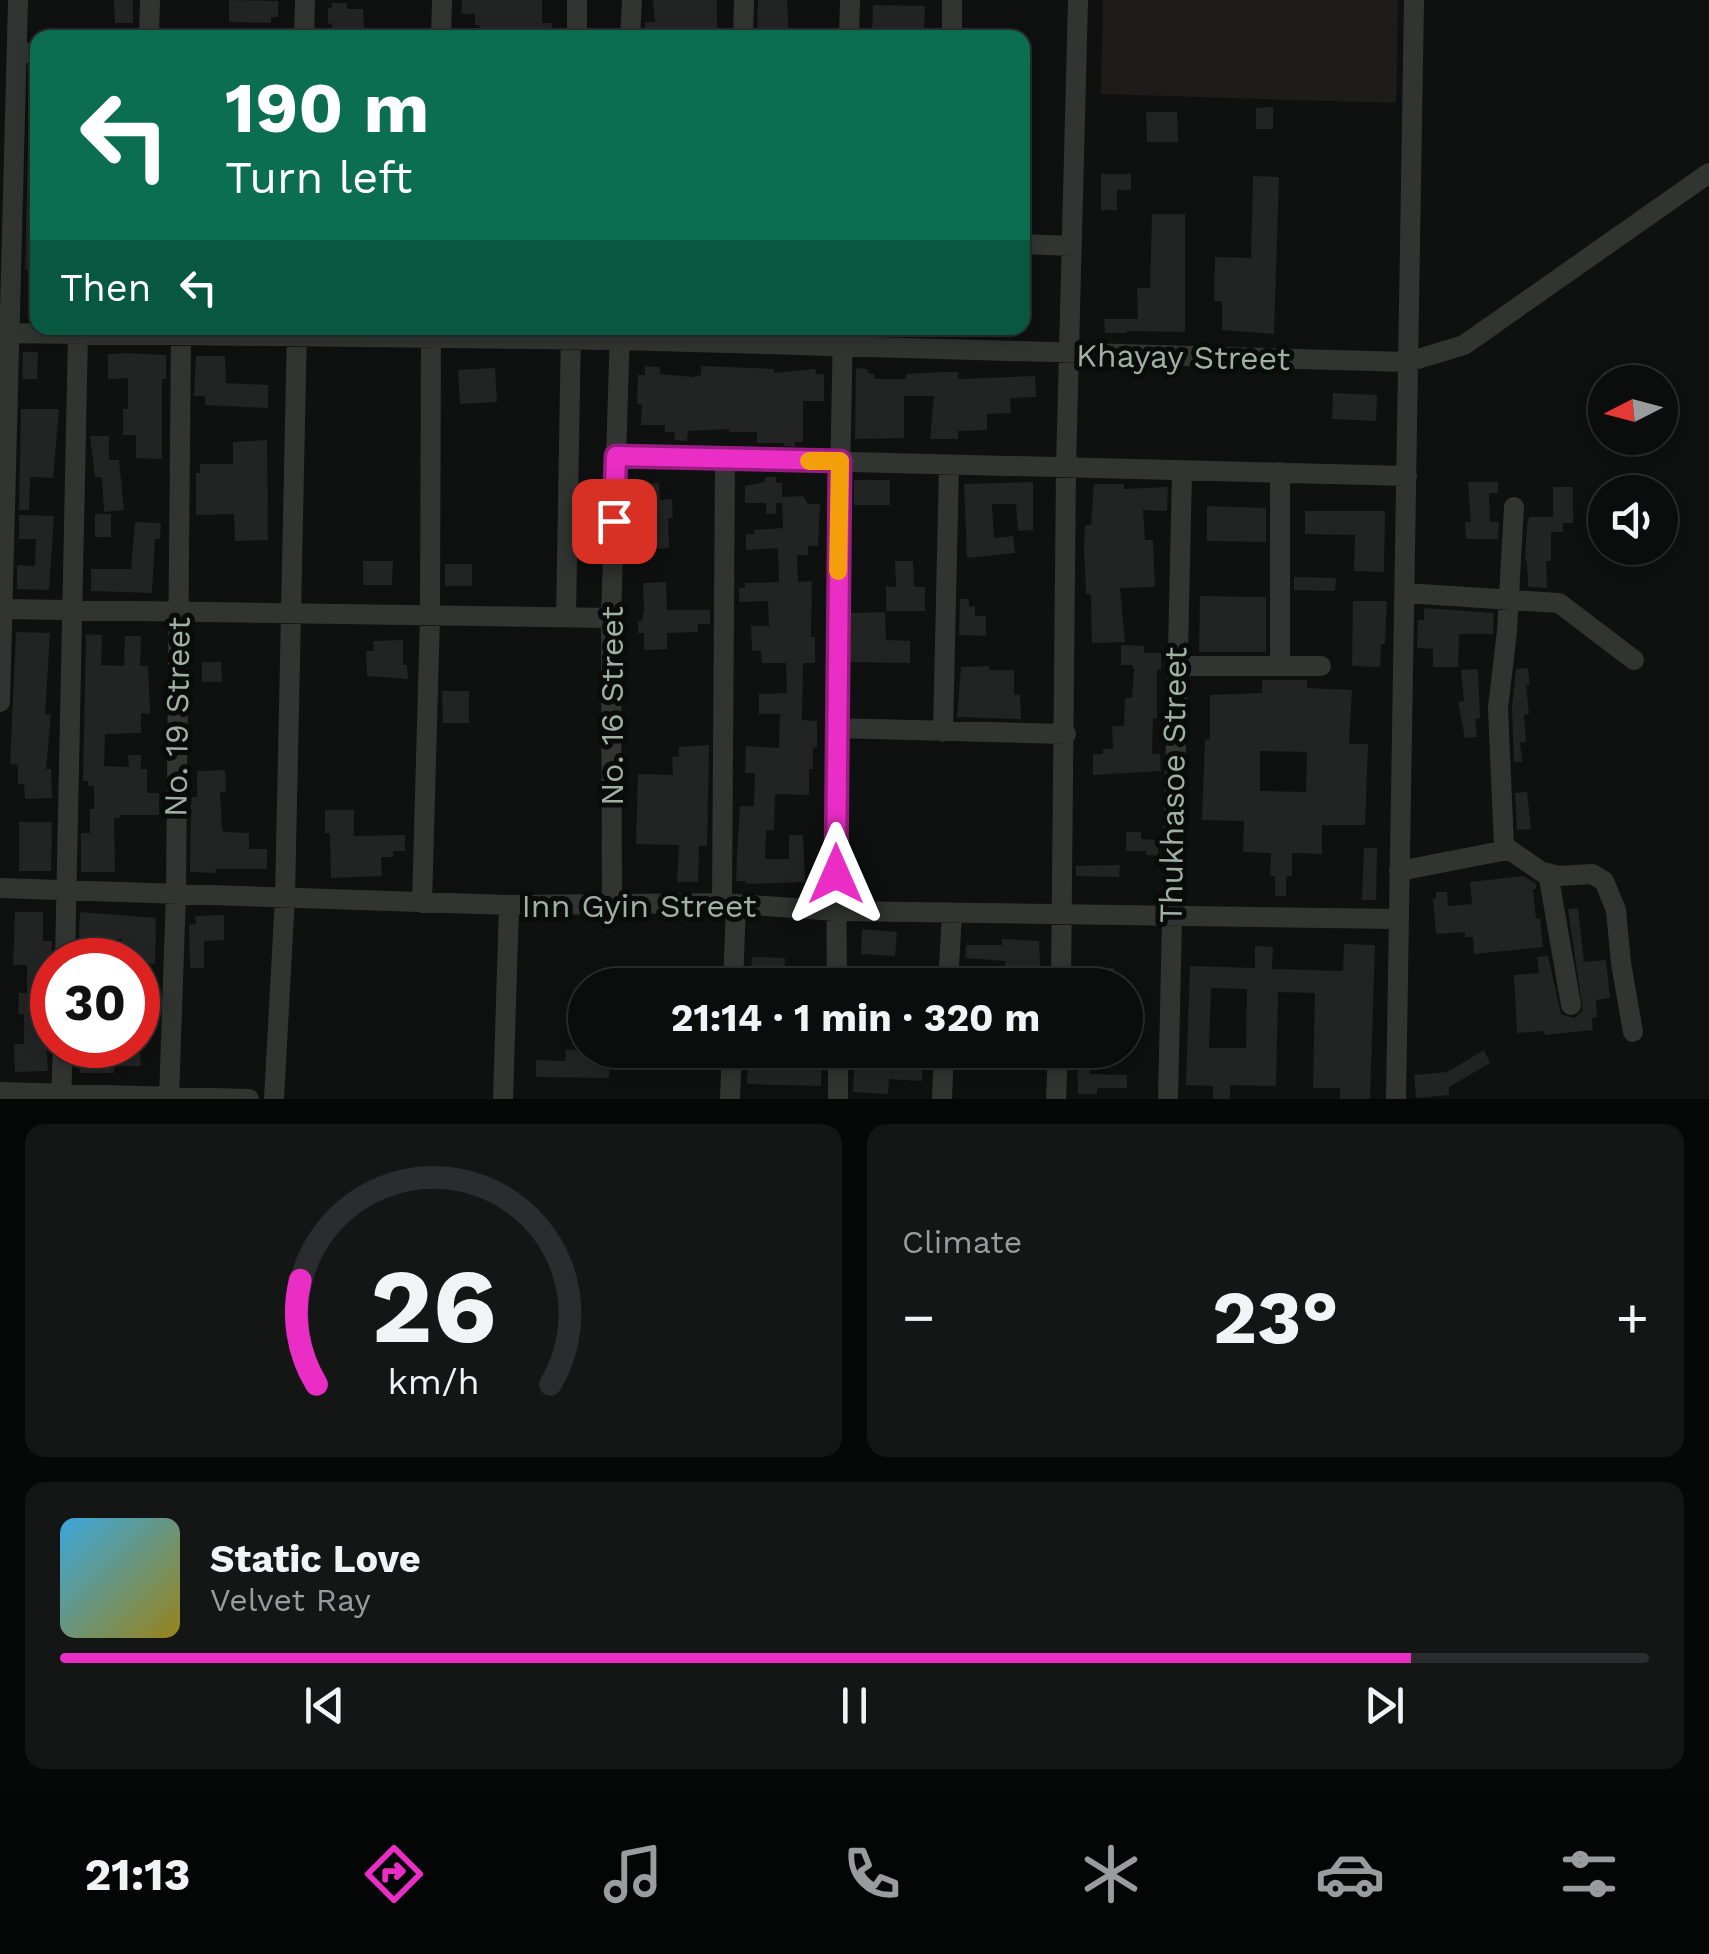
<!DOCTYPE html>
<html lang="en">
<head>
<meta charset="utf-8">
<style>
	:root { --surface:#0b0c0c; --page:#141515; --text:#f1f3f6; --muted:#9a9b9d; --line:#2b2c2d; --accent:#ea2dc5 }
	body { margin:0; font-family:"Work Sans",sans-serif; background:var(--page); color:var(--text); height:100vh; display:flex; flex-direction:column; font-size:38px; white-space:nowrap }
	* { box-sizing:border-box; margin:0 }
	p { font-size:32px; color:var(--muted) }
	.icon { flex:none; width:55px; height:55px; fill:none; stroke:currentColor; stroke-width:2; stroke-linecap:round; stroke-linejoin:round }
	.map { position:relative; height:1099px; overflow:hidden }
	.sheet { display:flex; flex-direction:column; gap:25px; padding:25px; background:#060707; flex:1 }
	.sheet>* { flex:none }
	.top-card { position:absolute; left:30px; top:30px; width:1000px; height:305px; border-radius:20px; box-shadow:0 5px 15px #0003,0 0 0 2px var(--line); background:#0b6e4f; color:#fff; overflow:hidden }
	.needle { width:65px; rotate:264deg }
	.tools { position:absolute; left:1588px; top:365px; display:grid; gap:20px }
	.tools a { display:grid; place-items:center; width:90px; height:90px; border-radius:50%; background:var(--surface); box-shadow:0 5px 15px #0003,0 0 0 2px var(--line); font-size:50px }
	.speed { position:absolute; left:30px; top:938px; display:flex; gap:20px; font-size:50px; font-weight:700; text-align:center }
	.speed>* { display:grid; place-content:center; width:130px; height:130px; border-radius:50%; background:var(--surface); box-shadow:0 5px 15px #0003,0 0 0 2px var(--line); line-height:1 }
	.speed .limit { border:15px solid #d22; background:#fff; color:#111 }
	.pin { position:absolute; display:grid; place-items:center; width:85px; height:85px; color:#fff; margin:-42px; border-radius:20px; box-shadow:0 5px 15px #0006 }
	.me { position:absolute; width:110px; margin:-55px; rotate:0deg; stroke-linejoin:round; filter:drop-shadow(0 0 8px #0008) }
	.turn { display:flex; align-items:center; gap:35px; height:210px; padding:0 30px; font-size:45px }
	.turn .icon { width:130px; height:130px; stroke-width:2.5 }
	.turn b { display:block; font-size:70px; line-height:85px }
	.then { display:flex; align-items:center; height:95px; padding:0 30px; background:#0003; gap:20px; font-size:38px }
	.big { font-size:75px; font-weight:700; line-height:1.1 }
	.sheet .tile { flex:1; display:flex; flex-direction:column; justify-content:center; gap:15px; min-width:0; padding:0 35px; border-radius:20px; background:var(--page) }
	.sheet .dial { align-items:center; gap:0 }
	.dial svg { height:260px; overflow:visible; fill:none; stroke:var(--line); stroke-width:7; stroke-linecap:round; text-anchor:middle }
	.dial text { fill:var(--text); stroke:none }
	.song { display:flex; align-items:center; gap:30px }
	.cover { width:120px; height:120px; border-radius:15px; background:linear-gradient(135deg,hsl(200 70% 55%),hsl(50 70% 35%)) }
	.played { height:10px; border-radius:5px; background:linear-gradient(90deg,var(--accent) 85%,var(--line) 85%) }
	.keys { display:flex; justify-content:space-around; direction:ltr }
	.heat { display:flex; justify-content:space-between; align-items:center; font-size:55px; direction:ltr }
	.sheet .tiles { flex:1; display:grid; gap:25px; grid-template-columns:1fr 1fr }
	.tile:last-child { grid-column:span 2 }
	.trip { position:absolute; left:568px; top:968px; width:575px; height:100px; border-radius:50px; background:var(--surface); box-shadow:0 5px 15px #0003,0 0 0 2px var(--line); font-weight:700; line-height:100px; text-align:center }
	.tab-bar { display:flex; height:160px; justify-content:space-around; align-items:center; background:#040505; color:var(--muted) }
	.tab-bar .icon { width:70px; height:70px }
	.tab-bar .selected { color:var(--accent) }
	.tab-bar b { font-size:45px; color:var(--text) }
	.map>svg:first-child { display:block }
</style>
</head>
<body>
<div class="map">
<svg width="1709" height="1099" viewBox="0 0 1709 1099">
	<rect width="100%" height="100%" fill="#0f1010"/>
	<path fill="#1d1c19" d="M 1103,0 L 1398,0 L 1396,103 L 1101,94 Z"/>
	<path fill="#222423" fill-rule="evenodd" d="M 114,0 L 133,0 L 133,23 L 115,23 Z
		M 229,0 L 278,1 L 278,17 L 271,17 L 271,23 L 229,22 Z
		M 462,0 L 542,0 L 542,23 L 552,23 L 551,38 L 489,38 L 489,32 L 480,32 L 479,25 L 475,25 L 475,14 L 461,14 Z
		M 653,0 L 717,0 L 717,38 L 644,38 L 645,22 L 655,22 Z
		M 758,0 L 787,0 L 789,38 L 757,38 Z
		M 332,3 L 347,3 L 347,9 L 363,9 L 364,31 L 333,32 L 332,23 L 328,24 L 328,8 L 332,8 Z
		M 873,5 L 925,6 L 924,38 L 872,38 Z
		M 1273,107 L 1273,129 L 1256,129 L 1256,108 Z
		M 1146,112 L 1177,112 L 1178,142 L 1147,142 Z
		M 28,137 L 38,137 L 38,271 L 25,270 Z
		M 1101,174 L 1131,174 L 1131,190 L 1117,190 L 1117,210 L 1101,210 Z
		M 1253,176 L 1279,177 L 1274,334 L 1222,330 L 1222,301 L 1214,301 L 1215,257 L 1251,258 Z
		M 1152,214 L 1185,214 L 1185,332 L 1127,331 L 1127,333 L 1105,333 L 1104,319 L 1138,319 L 1137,288 L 1150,288 Z
		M 23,352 L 38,352 L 37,379 L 22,379 Z
		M 125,353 L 166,355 L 166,379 L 162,379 L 162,459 L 136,458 L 136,435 L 123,435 L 123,409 L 128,409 L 128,378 L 108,379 L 108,354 Z
		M 196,356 L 225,356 L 226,383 L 268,385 L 268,408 L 205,405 L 205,396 L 194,396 Z
		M 645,366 L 660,367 L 660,374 L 693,377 L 701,375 L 701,366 L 774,369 L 774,373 L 815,369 L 816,374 L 824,374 L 824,401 L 803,401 L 803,442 L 795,442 L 795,447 L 784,446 L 784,443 L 757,443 L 757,432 L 729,432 L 729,429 L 688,431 L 687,441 L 674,440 L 675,432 L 665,432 L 665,425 L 641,425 L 642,405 L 637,404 L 638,375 L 645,375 Z
		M 495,368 L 497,402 L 460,404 L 458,370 Z
		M 856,368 L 867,369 L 868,373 L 874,374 L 874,379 L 906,379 L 906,374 L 943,372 L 958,372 L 958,379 L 1035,376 L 1036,397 L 1010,398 L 1011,413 L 987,414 L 987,430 L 958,431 L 958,439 L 930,439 L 934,396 L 904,396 L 904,438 L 855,439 Z
		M 1333,393 L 1377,395 L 1376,421 L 1332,419 Z
		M 21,409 L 59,409 L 53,478 L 30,477 L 29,510 L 19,510 Z
		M 90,436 L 109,436 L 109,460 L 119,460 L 124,510 L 104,512 L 102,477 L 95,477 Z
		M 267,440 L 268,540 L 235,541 L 234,514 L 196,515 L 196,473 L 200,473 L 200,464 L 233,464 L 233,442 Z
		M 765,477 L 776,477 L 776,483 L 782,483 L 782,503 L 776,503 L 776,514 L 766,514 L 766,503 L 745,503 L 745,486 L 765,482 Z
		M 854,480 L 890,480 L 890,505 L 854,505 Z
		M 1033,482 L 1033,530 L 1018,531 L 1016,504 L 992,504 L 994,538 L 1013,536 L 1015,553 L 967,558 L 964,484 Z
		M 1468,482 L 1498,482 L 1498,493 L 1489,493 L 1490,522 L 1499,522 L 1498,539 L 1466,539 L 1465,522 L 1471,522 Z
		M 659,483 L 660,500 L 672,499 L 673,518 L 668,518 L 669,548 L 650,549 L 649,524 L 632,525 L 631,500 L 645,500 L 644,484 Z
		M 1094,484 L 1124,484 L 1124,489 L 1168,487 L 1167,511 L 1143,510 L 1145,540 L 1153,540 L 1155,587 L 1120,588 L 1125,642 L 1092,643 L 1091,594 L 1086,594 L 1084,544 L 1085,525 L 1091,525 Z
		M 1553,487 L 1573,487 L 1573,523 L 1563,523 L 1563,532 L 1551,532 L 1551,561 L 1546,561 L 1547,588 L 1528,587 L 1527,561 L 1525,561 L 1527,525 L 1529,517 L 1553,517 Z
		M 803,496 L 808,504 L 820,504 L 818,546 L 808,546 L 808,555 L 797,555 L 798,582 L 812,581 L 811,637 L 815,637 L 815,663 L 803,663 L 802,720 L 817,721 L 817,748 L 813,747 L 813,769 L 809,769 L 809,795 L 775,794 L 774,830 L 766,830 L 765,859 L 789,859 L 789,835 L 803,835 L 805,882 L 746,884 L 745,881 L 736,881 L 737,856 L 740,806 L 754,806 L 755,773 L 745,773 L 746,746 L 779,748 L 780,714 L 759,714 L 759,694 L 787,693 L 786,663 L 762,663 L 761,650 L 752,651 L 751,626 L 769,626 L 768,601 L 739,602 L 739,588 L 745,588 L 745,583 L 779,582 L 778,548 L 746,550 L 746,534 L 754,534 L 754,530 L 783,528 L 782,497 Z
		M 1207,506 L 1266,508 L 1266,542 L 1207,541 Z
		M 1305,511 L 1385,511 L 1384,572 L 1354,571 L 1355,535 L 1305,534 Z
		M 95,514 L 111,514 L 111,537 L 95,537 Z
		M 19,515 L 54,516 L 49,590 L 17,589 L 17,565 L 35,566 L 36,539 L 19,539 Z
		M 135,522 L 161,523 L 160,539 L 155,539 L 152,593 L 91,591 L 91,569 L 131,569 Z
		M 363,561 L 393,561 L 392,585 L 363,585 Z
		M 895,561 L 913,561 L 914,587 L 925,587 L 925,611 L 886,611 L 886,586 L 896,587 Z
		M 445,564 L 472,564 L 472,586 L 445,586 Z
		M 1294,577 L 1336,578 L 1335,591 L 1294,590 Z
		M 666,582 L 667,610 L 710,610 L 710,624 L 698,624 L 698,632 L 667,633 L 667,649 L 644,650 L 644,633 L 638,633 L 638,621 L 642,621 L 644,610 L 643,583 Z
		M 1200,596 L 1266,597 L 1266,652 L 1199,652 Z
		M 960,599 L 969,599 L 969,607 L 975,606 L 975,616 L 986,616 L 986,636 L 959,635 Z
		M 1353,601 L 1387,601 L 1385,644 L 1381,644 L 1380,667 L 1352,666 Z
		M 1424,608 L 1494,613 L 1493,634 L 1459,634 L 1458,667 L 1433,667 L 1433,649 L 1417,648 L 1418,620 L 1424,620 Z
		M 885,612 L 886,640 L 910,641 L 910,663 L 850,662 L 851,613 Z
		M 16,632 L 50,633 L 45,714 L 51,714 L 46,769 L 51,769 L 52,798 L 25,799 L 24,784 L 18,784 L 18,765 L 10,764 Z
		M 86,634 L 102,635 L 101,665 L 124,666 L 125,636 L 141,636 L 140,666 L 148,666 L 150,714 L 141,713 L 141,733 L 105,734 L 104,766 L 129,767 L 128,755 L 141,755 L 141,769 L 147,769 L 147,793 L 159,793 L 159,815 L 120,815 L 120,818 L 114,818 L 115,872 L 81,872 L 81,833 L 90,833 L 90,809 L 94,809 L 94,786 L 88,786 L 88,781 L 83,781 Z
		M 403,640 L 403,665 L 407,665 L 408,679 L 367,676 L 366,651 L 374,651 L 373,641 Z
		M 1121,645 L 1144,646 L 1144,653 L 1161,653 L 1161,670 L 1157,670 L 1157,718 L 1153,718 L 1152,754 L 1160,754 L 1161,771 L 1093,775 L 1093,754 L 1103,754 L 1103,749 L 1113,749 L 1112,726 L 1124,726 L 1125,698 L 1132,698 L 1134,670 L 1132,665 L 1121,665 Z
		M 202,662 L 221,662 L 222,682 L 202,682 Z
		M 989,666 L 989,670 L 1014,670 L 1014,695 L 1020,694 L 1021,719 L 957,717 L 961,667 Z
		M 1528,668 L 1530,685 L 1526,685 L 1529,714 L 1524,715 L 1526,742 L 1520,742 L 1522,762 L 1514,762 L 1512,708 L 1516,669 Z
		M 1478,669 L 1480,718 L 1475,719 L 1477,737 L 1465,738 L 1458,702 L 1464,701 L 1461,670 Z
		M 1262,680 L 1307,680 L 1307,688 L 1352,690 L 1349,744 L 1368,744 L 1365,825 L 1322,825 L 1322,854 L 1292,853 L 1292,876 L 1286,876 L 1286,896 L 1275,896 L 1275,876 L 1270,876 L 1271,853 L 1243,852 L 1244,821 L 1202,820 L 1205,739 L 1210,740 L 1210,695 L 1262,693 ZM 1260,751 L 1307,752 L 1306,792 L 1260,791 Z
		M 442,691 L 469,691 L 469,723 L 443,723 Z
		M 709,745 L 707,846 L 699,846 L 698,882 L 677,882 L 679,845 L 636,844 L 638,774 L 673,775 L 672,757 L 679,756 L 679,747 Z
		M 225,770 L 226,792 L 220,792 L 222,829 L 224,832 L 249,833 L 249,849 L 267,849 L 267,869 L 216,869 L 215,873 L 190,872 L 191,797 L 197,797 L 197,771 Z
		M 1527,792 L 1531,829 L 1517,830 L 1515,793 Z
		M 325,810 L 354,810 L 354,836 L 405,835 L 405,851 L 393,851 L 393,857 L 381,857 L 382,876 L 331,878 L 330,833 L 325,833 Z
		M 19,822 L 52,822 L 51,871 L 19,871 Z
		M 1126,832 L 1141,832 L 1141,839 L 1158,840 L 1158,856 L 1146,855 L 1146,851 L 1126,851 Z
		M 1364,848 L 1377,848 L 1376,900 L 1362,900 Z
		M 1120,865 L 1119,877 L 1076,876 L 1076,866 Z
		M 1523,876 L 1536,884 L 1536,889 L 1533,889 L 1536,919 L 1540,918 L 1543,947 L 1474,954 L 1473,937 L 1465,937 L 1465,932 L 1436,934 L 1433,899 L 1436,898 L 1436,892 L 1447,892 L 1448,906 L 1472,904 L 1470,882 Z
		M 1578,908 L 1584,962 L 1606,960 L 1610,998 L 1596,1000 L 1597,1017 L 1592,1018 L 1593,1030 L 1545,1035 L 1544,1031 L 1517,1033 L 1514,975 L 1539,973 L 1537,957 L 1548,956 L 1561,1014 L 1574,1018 L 1583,1011 L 1568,909 Z
		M 15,912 L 43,912 L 43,941 L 52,941 L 48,1016 L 44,1016 L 48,1071 L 15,1072 L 14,1044 L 24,1044 L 24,1014 L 18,1014 L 19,993 L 27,993 L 27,965 L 13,965 Z
		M 80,912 L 156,918 L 155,964 L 121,960 L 122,939 L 79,939 Z
		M 224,915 L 224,940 L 204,941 L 204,968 L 190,968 L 189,925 L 196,924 L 195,916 Z
		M 862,929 L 897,932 L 895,956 L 861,954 Z
		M 1002,939 L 1039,941 L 1041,985 L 1004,985 L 1005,961 L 965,958 L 966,945 L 1002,945 Z
		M 1344,944 L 1375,945 L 1370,1099 L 1340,1099 L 1340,1088 L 1313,1088 L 1315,993 L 1278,992 L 1276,1086 L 1230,1085 L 1230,1099 L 1213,1099 L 1213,1086 L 1186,1085 L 1190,966 L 1255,968 L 1255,946 L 1273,947 L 1272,969 L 1343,971 ZM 1211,988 L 1247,989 L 1246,1048 L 1209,1048 Z
		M 752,957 L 785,958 L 784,981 L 757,981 L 757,969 L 751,969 Z
		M 1092,968 L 1114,968 L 1114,980 L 1108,980 L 1108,985 L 1096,985 L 1096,980 L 1092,980 Z
		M 80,1045 L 139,1045 L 141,1066 L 114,1066 L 114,1073 L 80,1073 Z
		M 566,1050 L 610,1050 L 609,1078 L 536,1077 L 536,1060 L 565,1061 Z
		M 748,1050 L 822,1050 L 821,1086 L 747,1084 Z
		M 855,1050 L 923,1050 L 922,1081 L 889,1079 L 888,1094 L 853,1092 Z
		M 1077,1050 L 1089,1050 L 1090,1074 L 1127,1075 L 1127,1088 L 1097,1088 L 1097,1094 L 1078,1094 Z
		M 1484,1050 L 1490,1063 L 1449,1087 L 1449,1095 L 1416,1098 L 1414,1075 L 1447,1072 Z"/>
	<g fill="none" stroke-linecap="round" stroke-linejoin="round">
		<path stroke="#303532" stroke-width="20" d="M 149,38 L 150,0
			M 304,38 L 305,0
			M 441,38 L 442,0
			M 577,38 L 577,0
			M 630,38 L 632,0
			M 743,38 L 744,0
			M 849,38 L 850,0
			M 952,38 L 952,0
			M 17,53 L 38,53
			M 1022,244 L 1072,246
			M 0,333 L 619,340 L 1408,362 L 1464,345 L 1709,173
			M 616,456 L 1407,476
			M 1514,507 L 1507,631 L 1498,708 L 1504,846 L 1542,872 L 1560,876 L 1592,874 L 1604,881 L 1616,910 L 1621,963 L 1633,1032
			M 1405,593 L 1559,603 L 1634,660
			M 0,609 L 611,618
			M 566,618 L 571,329
			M 1176,666 L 1321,666
			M 1280,666 L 1280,472
			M 0,702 L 18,0
			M 835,728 L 1066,734
			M 943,732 L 949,465
			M 1399,871 L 1507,850
			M 1548,873 L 1571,1005
			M 0,888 L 509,905 L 722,903 L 836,911 L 1398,919
			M 422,903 L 430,616 L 431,328
			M 722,903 L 725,460
			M 612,904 L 611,618 L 620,329
			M 65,960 L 78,333
			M 733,985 L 736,904
			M 837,985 L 835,728 L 843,328
			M 948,985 L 952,913
			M 1061,985 L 1066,468 L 1078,0
			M 838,1050 L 838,1099
			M 0,1092 L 249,1099
			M 61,1099 L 63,1045
			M 169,1099 L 176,892 L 181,334
			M 274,1099 L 285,897 L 297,328
			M 503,1099 L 509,905
			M 730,1099 L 732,1050
			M 942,1099 L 944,1050
			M 1056,1099 L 1058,1050
			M 1168,1099 L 1182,472
			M 1396,1099 L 1414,0"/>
	</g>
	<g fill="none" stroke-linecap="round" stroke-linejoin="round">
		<defs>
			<path id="route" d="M 614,521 L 616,456 L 840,461 L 836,874"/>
		</defs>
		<use href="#route" stroke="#981d80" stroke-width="25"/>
		<use href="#route" stroke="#ea2dc5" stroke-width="18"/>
		<path stroke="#f59e0b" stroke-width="18" d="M 809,461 L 840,461 L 838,571"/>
	</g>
	<g text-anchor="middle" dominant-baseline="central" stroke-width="10" stroke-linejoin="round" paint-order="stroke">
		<g font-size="32" fill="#a0b1a4" stroke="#0a0b0b">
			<text transform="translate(1183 357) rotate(1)">Khayay Street</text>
			<text transform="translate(612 706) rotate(-90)">No. 16 Street</text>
			<text transform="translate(177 717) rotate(-89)">No. 19 Street</text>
			<text transform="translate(1173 785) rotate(-89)">Thukhasoe Street</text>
			<text x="639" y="906">Inn Gyin Street</text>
		</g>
	</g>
</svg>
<div class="tools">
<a><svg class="needle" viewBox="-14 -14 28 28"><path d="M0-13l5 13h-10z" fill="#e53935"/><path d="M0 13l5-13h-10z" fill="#9a9b9d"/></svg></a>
<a><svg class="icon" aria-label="sound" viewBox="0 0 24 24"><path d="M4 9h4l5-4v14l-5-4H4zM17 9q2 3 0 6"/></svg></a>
</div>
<div class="speed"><div class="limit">30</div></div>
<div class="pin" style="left:614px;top:521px;background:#d93025"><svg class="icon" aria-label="arrive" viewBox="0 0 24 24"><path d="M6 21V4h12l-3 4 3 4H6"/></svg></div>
<svg class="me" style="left:836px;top:874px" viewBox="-20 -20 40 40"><path d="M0-17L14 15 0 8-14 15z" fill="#ea2dc5" stroke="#fff" stroke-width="4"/></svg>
<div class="trip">21:14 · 1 min · 320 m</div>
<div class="top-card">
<div class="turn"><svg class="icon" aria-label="left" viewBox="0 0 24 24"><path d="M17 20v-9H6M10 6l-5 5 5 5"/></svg><div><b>190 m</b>Turn left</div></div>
<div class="then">Then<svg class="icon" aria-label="left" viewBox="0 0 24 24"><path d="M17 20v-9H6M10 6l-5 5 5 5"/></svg></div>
</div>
</div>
<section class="sheet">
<div class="tiles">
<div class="tile dial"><svg viewBox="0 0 100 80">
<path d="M14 69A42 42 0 1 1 86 69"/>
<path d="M14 69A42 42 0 0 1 9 37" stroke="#ea2dc5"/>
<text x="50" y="56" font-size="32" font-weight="700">26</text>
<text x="50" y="72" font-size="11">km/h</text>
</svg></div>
<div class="tile"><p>Climate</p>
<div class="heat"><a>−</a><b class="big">23°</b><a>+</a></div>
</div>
<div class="tile">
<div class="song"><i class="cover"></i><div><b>Static Love</b><p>Velvet Ray</p></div></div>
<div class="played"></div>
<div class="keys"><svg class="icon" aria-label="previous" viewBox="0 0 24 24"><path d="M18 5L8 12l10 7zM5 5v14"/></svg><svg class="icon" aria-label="pause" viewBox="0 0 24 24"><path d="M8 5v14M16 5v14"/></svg><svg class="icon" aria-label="next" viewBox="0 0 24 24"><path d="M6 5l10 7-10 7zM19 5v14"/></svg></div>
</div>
</div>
</section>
<nav class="tab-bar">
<b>21:13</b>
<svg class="icon selected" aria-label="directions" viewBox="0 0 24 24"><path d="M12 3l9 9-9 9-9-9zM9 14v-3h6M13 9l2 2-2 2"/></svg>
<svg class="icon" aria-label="music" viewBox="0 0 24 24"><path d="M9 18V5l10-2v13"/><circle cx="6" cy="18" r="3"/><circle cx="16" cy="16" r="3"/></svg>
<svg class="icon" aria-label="phone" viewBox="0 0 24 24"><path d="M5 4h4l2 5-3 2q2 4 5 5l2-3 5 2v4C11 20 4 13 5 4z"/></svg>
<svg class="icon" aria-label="climate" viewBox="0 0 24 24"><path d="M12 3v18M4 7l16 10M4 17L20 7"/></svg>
<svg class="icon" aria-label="car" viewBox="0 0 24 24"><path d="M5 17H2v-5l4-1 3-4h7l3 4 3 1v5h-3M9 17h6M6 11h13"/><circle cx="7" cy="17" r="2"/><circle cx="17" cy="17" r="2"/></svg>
<svg class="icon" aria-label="filters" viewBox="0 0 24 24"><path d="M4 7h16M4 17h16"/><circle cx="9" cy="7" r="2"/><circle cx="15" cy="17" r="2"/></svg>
</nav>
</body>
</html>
